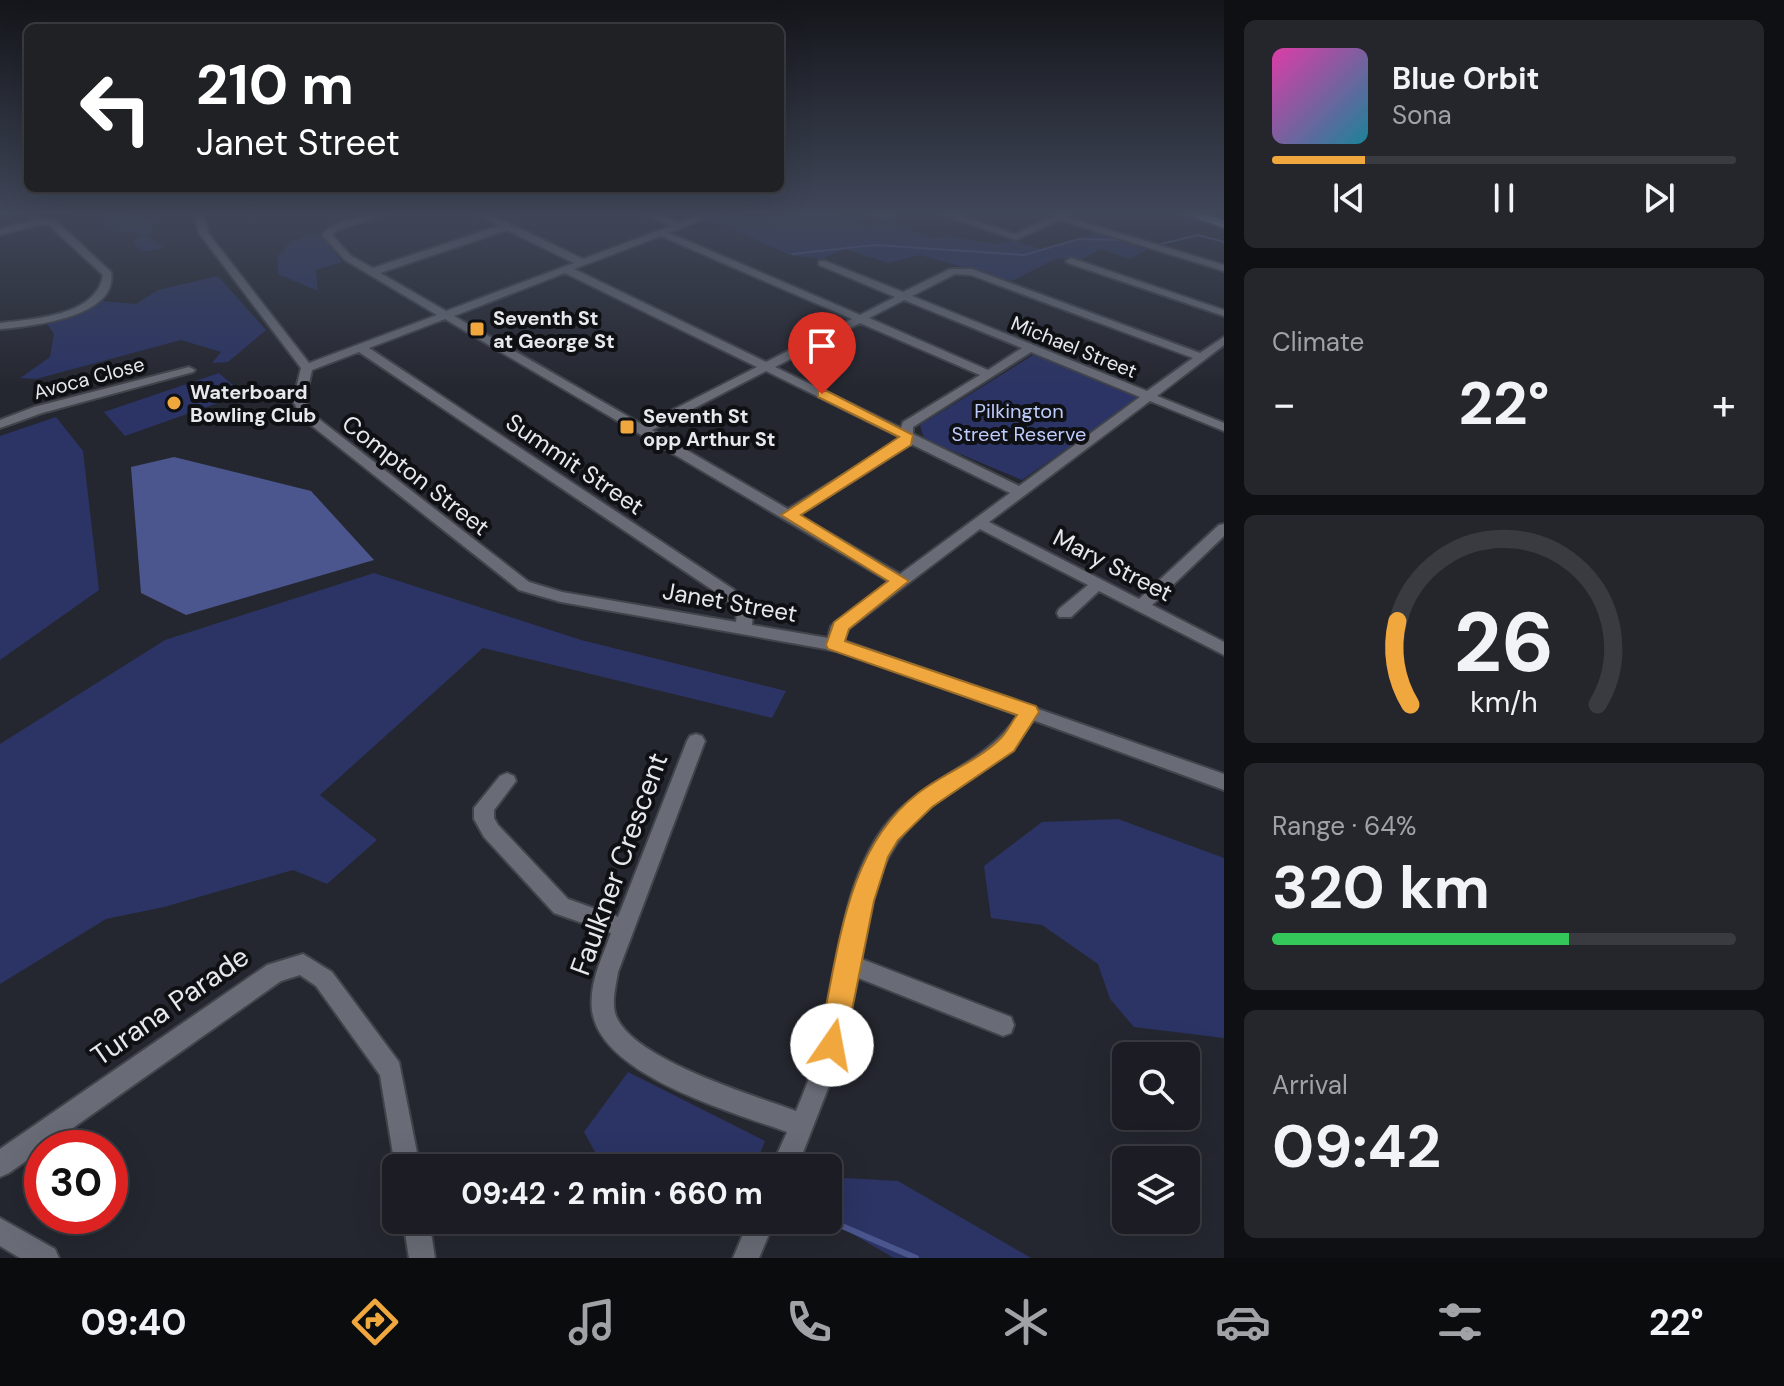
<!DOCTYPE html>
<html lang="en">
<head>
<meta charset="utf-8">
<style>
	:root { --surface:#1c1d24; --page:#25262c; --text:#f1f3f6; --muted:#a0a2a6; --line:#3a3b41; --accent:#efa73e }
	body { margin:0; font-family:"DM Sans",sans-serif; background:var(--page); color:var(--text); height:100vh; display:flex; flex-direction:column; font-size:30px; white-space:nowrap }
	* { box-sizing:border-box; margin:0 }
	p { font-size:26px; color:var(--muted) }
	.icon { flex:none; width:44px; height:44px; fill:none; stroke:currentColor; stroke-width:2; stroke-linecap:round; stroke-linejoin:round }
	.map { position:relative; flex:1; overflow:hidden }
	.side { display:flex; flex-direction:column; gap:20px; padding:20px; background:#0f1014; width:560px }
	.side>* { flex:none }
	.banner { position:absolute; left:24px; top:24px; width:760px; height:168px; border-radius:12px; box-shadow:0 8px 32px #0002,0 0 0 2px var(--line); background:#202124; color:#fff; overflow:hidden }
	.controls { position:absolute; left:1112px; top:1042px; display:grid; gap:16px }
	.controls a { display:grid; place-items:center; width:88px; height:88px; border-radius:12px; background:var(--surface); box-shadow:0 8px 32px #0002,0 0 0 2px var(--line); font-size:40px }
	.speed { position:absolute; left:24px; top:1130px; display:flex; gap:16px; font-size:40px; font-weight:700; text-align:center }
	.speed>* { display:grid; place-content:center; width:104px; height:104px; border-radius:50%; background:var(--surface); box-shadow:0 8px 32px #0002,0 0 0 2px var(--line); line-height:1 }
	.speed .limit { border:12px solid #d22; background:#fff; color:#111 }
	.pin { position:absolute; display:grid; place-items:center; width:68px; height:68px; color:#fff; margin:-82px -34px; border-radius:50% 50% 50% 0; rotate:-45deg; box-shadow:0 0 8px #0007 }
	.pin .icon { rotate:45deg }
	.me { position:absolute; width:88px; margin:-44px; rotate:12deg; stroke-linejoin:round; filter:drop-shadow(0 0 6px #0008) }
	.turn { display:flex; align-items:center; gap:28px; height:168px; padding:0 40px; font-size:36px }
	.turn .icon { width:104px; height:104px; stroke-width:2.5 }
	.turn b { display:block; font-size:56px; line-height:68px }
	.big { font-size:60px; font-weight:700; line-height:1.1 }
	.side .widget { flex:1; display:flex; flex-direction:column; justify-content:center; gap:12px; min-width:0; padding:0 28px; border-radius:12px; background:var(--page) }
	.side .dial { align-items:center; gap:0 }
	.dial svg { height:208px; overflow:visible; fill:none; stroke:var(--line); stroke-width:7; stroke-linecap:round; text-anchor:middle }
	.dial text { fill:var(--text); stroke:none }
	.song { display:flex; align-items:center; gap:24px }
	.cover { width:96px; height:96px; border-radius:12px; background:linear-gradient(135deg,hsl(320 70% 55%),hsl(190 70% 35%)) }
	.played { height:8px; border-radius:4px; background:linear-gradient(90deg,var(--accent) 20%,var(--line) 20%) }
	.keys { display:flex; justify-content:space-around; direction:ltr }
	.heat { display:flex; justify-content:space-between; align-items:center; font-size:44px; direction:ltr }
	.charge { height:12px; border-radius:6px; background:linear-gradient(90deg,#34c759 64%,var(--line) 0) }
	.trip { position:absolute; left:382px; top:1154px; width:460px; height:80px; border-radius:12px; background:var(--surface); box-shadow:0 8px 32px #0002,0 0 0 2px var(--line); font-weight:700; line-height:80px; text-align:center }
	.dock { display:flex; height:128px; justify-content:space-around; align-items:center; background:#0b0c0e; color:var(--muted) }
	.dock .icon { width:56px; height:56px }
	.dock .selected { color:var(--accent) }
	.dock b { font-size:36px; color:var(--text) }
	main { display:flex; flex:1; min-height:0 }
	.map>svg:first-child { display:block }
</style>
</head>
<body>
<main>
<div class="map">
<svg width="1224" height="1258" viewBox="0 0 1224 1258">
	<rect width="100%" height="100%" fill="#252730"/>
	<path fill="#2b3464" d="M 98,211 L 151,211 L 132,215 L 155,221 L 148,236 L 165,248 L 142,252 L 133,243 L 141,234 L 100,228 L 116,220 L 100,217 Z
		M 786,211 L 825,211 L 867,227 L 887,221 L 932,238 L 947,236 L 994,244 L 1013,240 L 1044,250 L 1098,232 L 1148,249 L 1130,259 L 1101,249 L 1080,260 L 1057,258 L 1012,281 L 920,255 L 888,263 L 845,249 L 821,259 L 790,255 L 711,220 L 726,214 Z
		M 319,233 L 342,262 L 316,270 L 318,291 L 278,274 L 277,257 L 291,241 Z
		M 218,276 L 266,330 L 228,362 L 212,363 L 221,352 L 181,340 L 36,379 L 20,378 L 50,357 L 54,334 L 47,324 L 101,301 L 136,304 L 158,290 Z
		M 1035,354 L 1141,397 L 1022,480 L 924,439 L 920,425 Z
		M 219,373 L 243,394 L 125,436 L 104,412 Z
		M 56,417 L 83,451 L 99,590 L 0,660 L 0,436 Z
		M 374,573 L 581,640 L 786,691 L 772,718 L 483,648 L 320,795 L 377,840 L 327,884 L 293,870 L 164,907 L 106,919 L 0,984 L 0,744 L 165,640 Z
		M 1118,819 L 1224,858 L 1224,1038 L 1134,1027 L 1110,999 L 1098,964 L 1042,925 L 991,918 L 984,866 L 1042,822 Z
		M 628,1072 L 765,1141 L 754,1168 L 625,1168 L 595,1152 L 584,1132 Z
		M 828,1177 L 898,1181 L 1031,1258 L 894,1258 L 832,1222 Z"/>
	<path fill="#4b568e" d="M 174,457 L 311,491 L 374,560 L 186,615 L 141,593 L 131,467 Z"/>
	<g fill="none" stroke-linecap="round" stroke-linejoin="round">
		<path stroke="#4b568e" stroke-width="2" d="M 1157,245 L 1198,235 L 1224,242
			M 792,254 L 875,245 L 1024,255 L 1079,239 L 1120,240"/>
		<path stroke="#4b568e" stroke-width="6" d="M 828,1220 L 916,1258"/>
		<defs>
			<path id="minor" d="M 194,211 L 202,211 L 208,233 L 309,363 L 437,315 L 345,260 L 322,235 C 337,218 373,211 395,211 L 337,230 L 332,235 L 351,256 L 373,268 L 499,226 L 471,211 L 483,211 L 583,259 L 671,226 L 638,211 L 651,211 L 679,223 L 709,211 L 722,211 L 669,233 L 860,315 L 895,297 L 819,265 L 819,261 L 825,261 L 903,292 L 950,269 L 972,269 L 1200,353 L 1224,337 L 1224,345 L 1157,396 L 1224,423 L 1224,431 L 1150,401 L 989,522 L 1139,599 L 1219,525 L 1224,524 L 1224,536 L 1152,605 L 1224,642 L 1224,655 L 1099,591 L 1071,617 L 1059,617 L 1057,613 L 1059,609 L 1088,585 L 980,529 L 852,626 L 845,632 L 844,641 L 1224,774 L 1224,790 L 1033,720 C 1012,754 983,771 951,792 C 884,836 873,883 859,958 L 1011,1017 L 1014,1025 L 1011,1033 L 1003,1036 L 856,977 L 839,1060 L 797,1168 L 771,1168 L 787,1132 C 733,1112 600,1076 592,1010 C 589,983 602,958 611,933 L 554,913 L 484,837 L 474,819 L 474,808 L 500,776 L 507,773 L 514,776 L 516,781 L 494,810 L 494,818 L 498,825 L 568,899 L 618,917 L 687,741 L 690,736 L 696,734 L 702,736 L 705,741 L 618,972 C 616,985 611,1003 616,1016 C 634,1060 753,1095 796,1111 C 809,1081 820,1050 826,1018 C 839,955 844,881 884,827 C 920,779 985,766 1018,715 L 848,653 L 561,602 L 519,590 L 302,418 L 293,401 L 301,368 L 199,233 ZM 507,230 L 574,263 L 446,311 L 380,273 ZM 661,236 L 852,319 L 766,362 L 574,269 ZM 565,273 L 757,367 L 643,425 L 454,316 ZM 955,274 L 971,275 L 1193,358 L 1147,391 L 912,296 ZM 904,300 L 1022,348 L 988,370 L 869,318 ZM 445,319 L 890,582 L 831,626 L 828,638 L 752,625 L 753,609 L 733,589 L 369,348 ZM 860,323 L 980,375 L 903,422 L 901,428 L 775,367 ZM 359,352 L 723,597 L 737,610 L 736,622 L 562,592 L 529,582 L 311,413 L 305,401 L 312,370 ZM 1031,352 L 1140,397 L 1019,486 L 913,434 L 913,427 ZM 766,371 L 900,437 L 900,440 L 788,509 L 652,430 ZM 911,444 L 1010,493 L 900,574 L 798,515 Z
				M 863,211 L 901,211 L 883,219 Z
				M 932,211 L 946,211 L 1015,234 L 1065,211 L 1069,214 L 1066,217 L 1224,265 L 1224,271 L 1059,220 L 1016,240 Z
				M 38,219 L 56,221 L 111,272 C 119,317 31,326 0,329 L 0,323 C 33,319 97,316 103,275 L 50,226 L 38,225 L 0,235 L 0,229 Z
				M 1071,258 L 1224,310 L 1224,316 L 1068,263 L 1066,261 Z
				M 189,367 L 195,370 L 193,372 L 42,413 L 0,428 L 0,420 L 34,407 Z
				M 303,954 L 332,972 L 399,1062 L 420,1168 L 396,1168 L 396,1172 L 380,1075 L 316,986 L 300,975 L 281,981 L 9,1173 L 0,1177 L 0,1149 L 267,965 Z
				M 0,1218 L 55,1249 L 59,1258 L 20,1258 L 0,1246 Z
				M 403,1220 L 429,1220 L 435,1258 L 409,1258 Z
				M 749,1220 L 775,1220 L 759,1258 L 733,1258 Z"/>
			<path id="highway" d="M 1175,211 L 1195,211 L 1224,220 L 1224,228 Z"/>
		</defs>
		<use href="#minor" stroke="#42444b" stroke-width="4"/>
		<use href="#highway" stroke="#42444b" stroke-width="4"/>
		<use href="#minor" fill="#696c76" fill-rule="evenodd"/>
		<use href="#highway" fill="#a4b4f6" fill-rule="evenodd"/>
	</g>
	<linearGradient id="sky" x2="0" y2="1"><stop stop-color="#14151a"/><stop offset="0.55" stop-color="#404759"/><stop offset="1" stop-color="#404759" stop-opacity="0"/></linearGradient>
	<rect width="1224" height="387" fill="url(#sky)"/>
	<path fill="#efa73e" stroke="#9b6d28" stroke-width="2" d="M 818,391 L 827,391 L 913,435 L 911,445 L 801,515 L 909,581 L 849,629 L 845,641 L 1036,706 L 1039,712 L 1014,751 L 932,807 L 898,840 L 888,857 L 874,901 L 845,1045 L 841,1054 L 832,1058 L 822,1054 L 818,1045 C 838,959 843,851 917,794 C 942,774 976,762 999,740 C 1006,734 1011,723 1017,715 L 828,649 L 826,645 L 834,622 L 888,581 L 781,515 L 899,437 L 818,397 Z"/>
	<g fill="#efa73e" stroke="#0f1014" stroke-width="3">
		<rect x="469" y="321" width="16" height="16" rx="4"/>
		<circle cx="174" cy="403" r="8"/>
		<rect x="619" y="419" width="16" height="16" rx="4"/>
	</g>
	<g text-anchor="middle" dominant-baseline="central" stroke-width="8" stroke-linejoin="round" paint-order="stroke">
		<g font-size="20" font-weight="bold" fill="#e7e8ee" stroke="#0f1014" text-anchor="start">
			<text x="493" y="318">Seventh St<tspan x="493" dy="23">at George St</tspan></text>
			<text x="190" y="392">Waterboard<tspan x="190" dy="23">Bowling Club</tspan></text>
			<text x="643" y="416">Seventh St<tspan x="643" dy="23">opp Arthur St</tspan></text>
		</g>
		<g font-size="20" fill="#e7e8ee" stroke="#0f1014">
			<text transform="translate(1074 347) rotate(22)">Michael Street</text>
			<text transform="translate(89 378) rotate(-15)">Avoca Close</text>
		</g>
		<g font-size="20" fill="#becbfd" stroke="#0f1014">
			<text x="1019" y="411">Pilkington<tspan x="1019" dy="23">Street Reserve</tspan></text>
		</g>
		<g font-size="24" fill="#e7e8ee" stroke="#0f1014">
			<text transform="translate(575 464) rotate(34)">Summit Street</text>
			<text transform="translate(416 475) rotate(38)">Compton Street</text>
			<text transform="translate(1113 565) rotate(27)">Mary Street</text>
			<text transform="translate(730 602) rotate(10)">Janet Street</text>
		</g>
		<g font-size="28" fill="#e7e8ee" stroke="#0f1014">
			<text transform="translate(619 864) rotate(-70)">Faulkner Crescent</text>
			<text transform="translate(170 1006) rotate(-35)">Turana Parade</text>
		</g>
	</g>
</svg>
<div class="controls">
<a><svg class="icon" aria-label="search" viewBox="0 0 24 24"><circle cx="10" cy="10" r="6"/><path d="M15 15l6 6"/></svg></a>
<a><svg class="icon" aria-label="layers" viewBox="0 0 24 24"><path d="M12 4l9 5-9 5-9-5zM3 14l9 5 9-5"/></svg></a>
</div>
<div class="speed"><div class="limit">30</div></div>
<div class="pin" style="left:822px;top:394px;background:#d93025"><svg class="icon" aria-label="arrive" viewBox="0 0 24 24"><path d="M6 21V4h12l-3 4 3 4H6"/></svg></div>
<svg class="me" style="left:832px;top:1045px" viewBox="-20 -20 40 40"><circle r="19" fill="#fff"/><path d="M0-13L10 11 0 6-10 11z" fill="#efa73e"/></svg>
<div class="trip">09:42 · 2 min · 660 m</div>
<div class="banner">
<div class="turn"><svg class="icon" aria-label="left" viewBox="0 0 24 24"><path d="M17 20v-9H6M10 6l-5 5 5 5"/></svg><div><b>210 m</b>Janet Street</div></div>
</div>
</div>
<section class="side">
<div class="widget">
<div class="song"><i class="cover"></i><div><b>Blue Orbit</b><p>Sona</p></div></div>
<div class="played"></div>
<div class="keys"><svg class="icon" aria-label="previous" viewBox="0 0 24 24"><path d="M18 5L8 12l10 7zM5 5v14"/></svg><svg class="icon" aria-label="pause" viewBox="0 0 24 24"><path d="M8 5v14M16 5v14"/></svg><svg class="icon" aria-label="next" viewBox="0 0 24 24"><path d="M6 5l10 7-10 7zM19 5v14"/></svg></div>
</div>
<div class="widget"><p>Climate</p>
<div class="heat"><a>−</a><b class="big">22°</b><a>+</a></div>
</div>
<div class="widget dial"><svg viewBox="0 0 100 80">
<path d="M14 69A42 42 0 1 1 86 69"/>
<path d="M14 69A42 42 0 0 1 9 37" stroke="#efa73e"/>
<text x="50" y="56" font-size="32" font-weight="700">26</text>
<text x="50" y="72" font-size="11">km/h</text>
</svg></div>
<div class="widget"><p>Range · 64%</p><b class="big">320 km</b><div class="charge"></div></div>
<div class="widget"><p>Arrival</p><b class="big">09:42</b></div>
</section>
</main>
<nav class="dock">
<b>09:40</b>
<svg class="icon selected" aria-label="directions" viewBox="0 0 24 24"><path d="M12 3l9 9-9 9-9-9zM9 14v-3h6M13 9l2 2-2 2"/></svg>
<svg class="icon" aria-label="music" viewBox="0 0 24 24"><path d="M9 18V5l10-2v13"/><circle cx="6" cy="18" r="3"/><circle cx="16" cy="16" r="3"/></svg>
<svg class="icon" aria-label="phone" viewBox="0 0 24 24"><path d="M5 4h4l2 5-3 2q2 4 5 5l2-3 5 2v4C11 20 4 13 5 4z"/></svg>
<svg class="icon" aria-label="climate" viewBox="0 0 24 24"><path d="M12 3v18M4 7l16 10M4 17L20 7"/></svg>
<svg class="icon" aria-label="car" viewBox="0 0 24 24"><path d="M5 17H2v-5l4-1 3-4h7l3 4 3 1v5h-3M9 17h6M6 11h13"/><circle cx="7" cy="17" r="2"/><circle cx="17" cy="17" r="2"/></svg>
<svg class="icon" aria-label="filters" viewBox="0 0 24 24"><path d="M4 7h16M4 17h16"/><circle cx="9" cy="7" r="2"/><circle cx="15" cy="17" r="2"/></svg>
<b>22°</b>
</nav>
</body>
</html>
